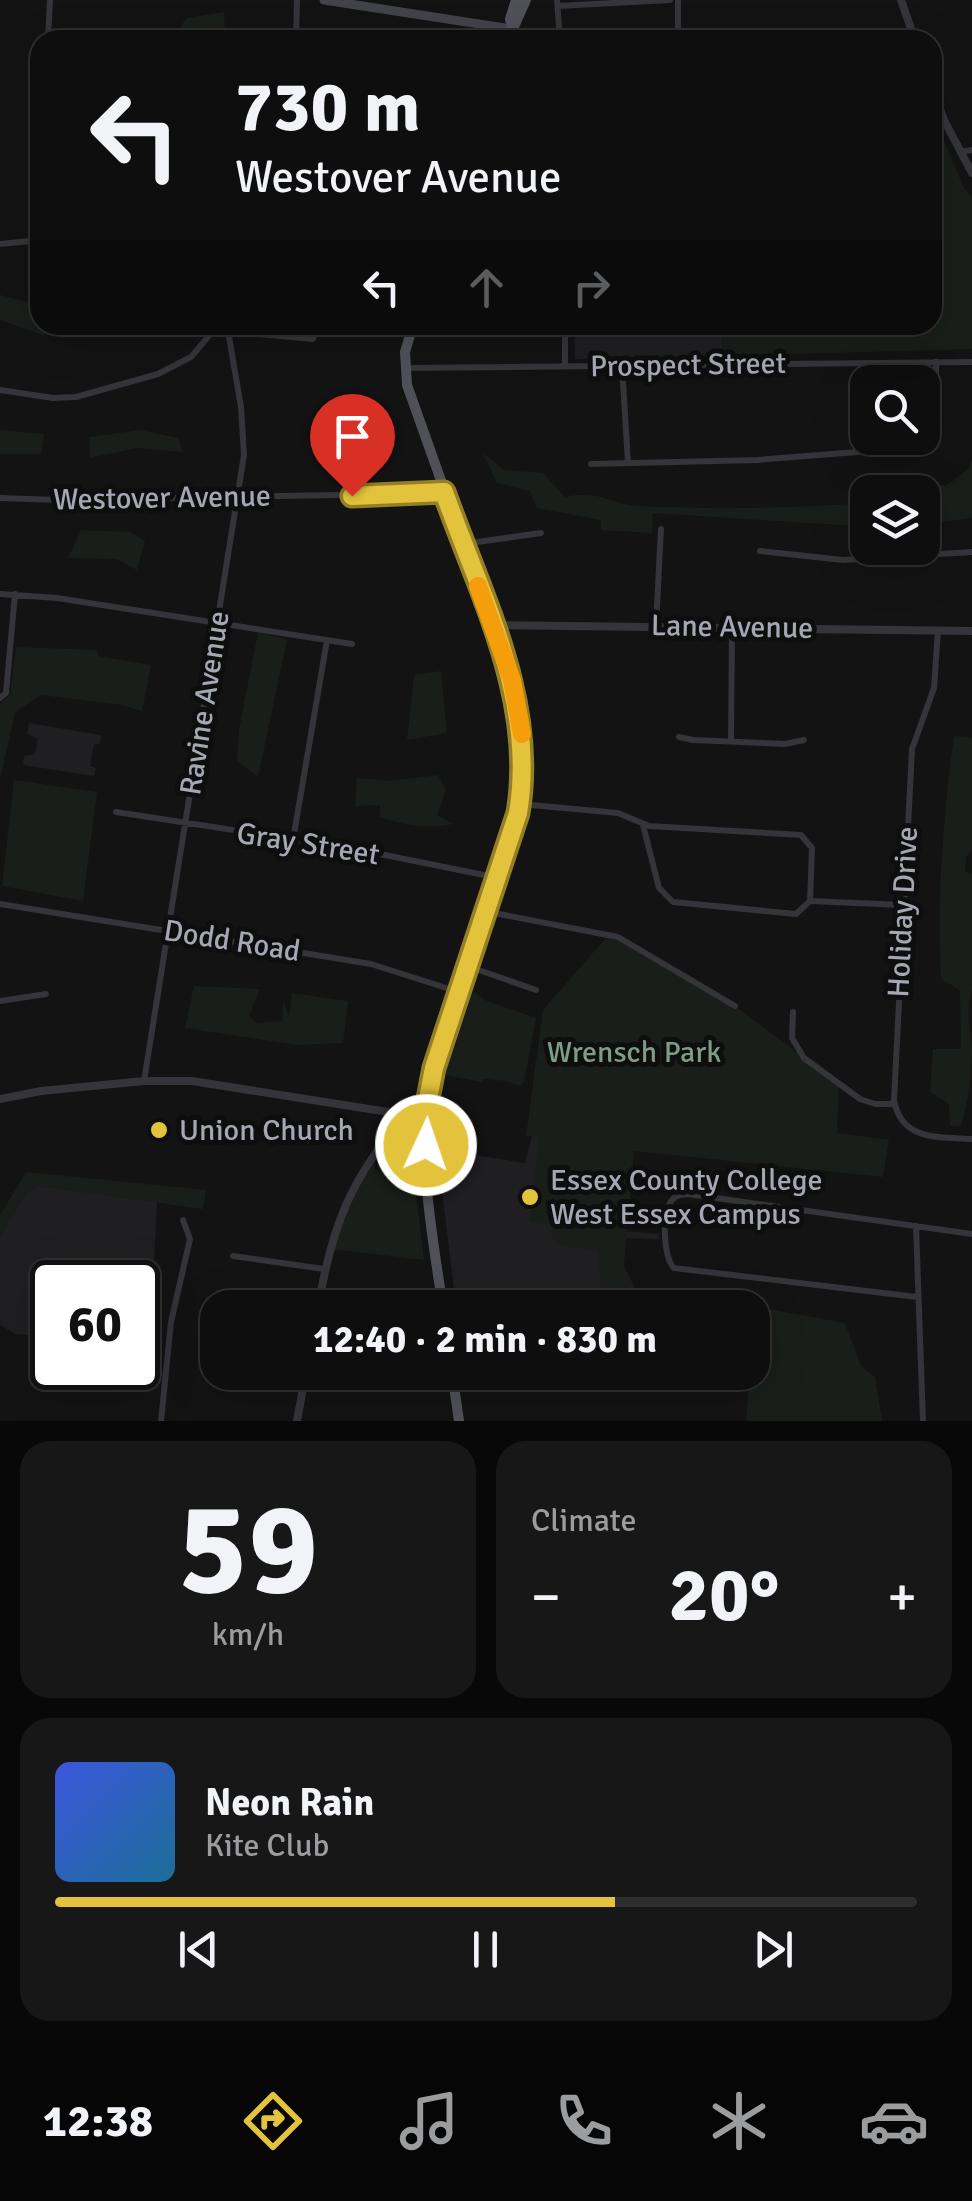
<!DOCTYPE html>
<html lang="en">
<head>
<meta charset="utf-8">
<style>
	:root { --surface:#0e0e0f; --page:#171718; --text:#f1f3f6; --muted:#9b9c9e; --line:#2e2e2f; --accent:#e3c33c }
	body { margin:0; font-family:Signika,sans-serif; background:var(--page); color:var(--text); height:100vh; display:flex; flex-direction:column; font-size:38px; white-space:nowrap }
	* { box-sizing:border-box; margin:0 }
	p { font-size:32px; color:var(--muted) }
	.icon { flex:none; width:55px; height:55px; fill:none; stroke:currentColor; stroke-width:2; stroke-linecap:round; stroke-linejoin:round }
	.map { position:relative; height:1421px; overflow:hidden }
	.drawer { display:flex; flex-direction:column; gap:20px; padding:20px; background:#080808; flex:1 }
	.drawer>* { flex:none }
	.top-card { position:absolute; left:30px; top:30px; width:912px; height:305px; border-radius:30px; box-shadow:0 10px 40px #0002,0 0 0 2px var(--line); background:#0e0e0f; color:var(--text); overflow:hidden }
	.tools { position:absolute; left:850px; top:365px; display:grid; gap:20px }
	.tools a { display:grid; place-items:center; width:90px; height:90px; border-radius:20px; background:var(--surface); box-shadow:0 10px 40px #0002,0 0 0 2px var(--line); font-size:50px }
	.speed { position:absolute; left:30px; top:1260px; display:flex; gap:20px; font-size:50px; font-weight:700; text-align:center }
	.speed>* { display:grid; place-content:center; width:130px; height:130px; border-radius:50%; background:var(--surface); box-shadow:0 10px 40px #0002,0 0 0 2px var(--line); line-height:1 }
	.speed .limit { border:5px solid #111; border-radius:15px; background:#fff; color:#111 }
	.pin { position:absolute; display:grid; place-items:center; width:85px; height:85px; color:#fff; margin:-102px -42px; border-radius:50% 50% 50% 0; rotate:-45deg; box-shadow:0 0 10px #0007 }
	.pin .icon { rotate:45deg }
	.me { position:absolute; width:110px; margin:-55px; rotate:3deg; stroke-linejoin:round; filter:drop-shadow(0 0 8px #0008) }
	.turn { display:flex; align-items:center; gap:35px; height:210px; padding:0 40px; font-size:45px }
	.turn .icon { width:130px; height:130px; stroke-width:2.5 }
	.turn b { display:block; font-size:70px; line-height:85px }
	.lanes { display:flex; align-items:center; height:95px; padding:0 40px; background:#0003; justify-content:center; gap:50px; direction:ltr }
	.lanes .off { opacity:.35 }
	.big { font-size:75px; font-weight:800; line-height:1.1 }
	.drawer .card { flex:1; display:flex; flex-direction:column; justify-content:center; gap:15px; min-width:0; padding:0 35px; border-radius:30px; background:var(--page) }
	.drawer .dial { align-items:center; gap:0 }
	.dial b { font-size:130px; line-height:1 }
	.song { display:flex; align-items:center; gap:30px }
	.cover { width:120px; height:120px; border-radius:15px; background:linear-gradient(135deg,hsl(230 70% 55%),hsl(200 70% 35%)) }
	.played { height:10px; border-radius:5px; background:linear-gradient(90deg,var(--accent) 65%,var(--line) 65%) }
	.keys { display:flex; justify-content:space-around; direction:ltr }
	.heat { display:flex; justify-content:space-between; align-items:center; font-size:55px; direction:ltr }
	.drawer .tiles { flex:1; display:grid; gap:20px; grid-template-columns:1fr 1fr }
	.card:last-child { grid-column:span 2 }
	.trip { position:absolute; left:200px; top:1290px; width:570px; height:100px; border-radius:30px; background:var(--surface); box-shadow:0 10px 40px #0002,0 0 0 2px var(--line); font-weight:800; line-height:100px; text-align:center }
	.dock { display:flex; height:160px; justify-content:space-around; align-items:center; background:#060606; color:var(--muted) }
	.dock .icon { width:70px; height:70px }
	.dock .current { color:var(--accent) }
	.dock b { font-size:45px; color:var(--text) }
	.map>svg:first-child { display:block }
</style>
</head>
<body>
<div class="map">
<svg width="972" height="1421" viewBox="0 0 972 1421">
	<rect width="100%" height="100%" fill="#131314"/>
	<path fill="#1f1f21" d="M 574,325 L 723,325 L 722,356 L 575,359 Z
		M 29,723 L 101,735 L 100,744 L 94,744 L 90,766 L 96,768 L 94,776 L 23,765 L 24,756 L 35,754 L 38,739 L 27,734 Z
		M 533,1132 L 625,1139 L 613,1230 L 659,1234 L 659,1239 L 614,1238 L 610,1302 L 455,1298 L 437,1149 L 525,1163 Z
		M 40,1186 L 157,1202 L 150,1345 L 138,1344 L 138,1282 L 52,1282 L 52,1337 L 16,1334 L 0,1325 L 0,1236 L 27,1192 Z"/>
	<path fill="#191e1b" d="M 224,12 L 225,35 L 241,40 L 173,40 L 186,18 Z
		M 940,132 L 964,188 L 972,197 L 972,349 L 722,356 L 723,325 L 932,325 L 932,133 Z
		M 0,295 L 40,305 L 40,325 L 44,325 L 45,336 L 0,320 Z
		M 0,430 L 44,434 L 41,454 L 0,454 Z
		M 141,430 L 178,438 L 183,452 L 137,448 L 90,458 L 89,437 Z
		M 483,453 L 504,470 L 543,473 L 565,497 C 598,489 610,504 640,506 C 717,510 791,508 867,503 L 867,523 L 855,526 L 653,513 L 652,533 L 601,530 L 601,520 L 537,508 L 530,491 L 497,483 Z
		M 972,459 L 972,518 L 934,523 L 923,521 L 922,492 L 892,492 L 908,479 L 946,486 L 969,468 Z
		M 81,530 L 130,532 L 145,541 L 137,570 L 116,559 L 68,558 Z
		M 258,632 L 287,640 L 258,777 L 237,761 L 239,730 Z
		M 16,647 L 97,650 L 98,656 L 151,665 L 142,711 L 122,705 L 41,695 L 15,712 L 0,780 L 0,703 L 10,695 Z
		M 441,671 L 447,733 L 407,740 L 414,675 Z
		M 954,736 L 972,738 L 972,849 L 966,857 L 965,871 L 972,874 L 972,990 C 966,1009 969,1027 972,1046 C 972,1073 969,1099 961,1126 L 950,1126 L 949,1104 L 930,1092 L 933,1049 L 961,1049 L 960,990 L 941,979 C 937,897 943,817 954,736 Z
		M 438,775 L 446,790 L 437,815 L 454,824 C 427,829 407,826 380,817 L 380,805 L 355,806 L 357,778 L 389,781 Z
		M 14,780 L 97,792 L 83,901 L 2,886 Z
		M 605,939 L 626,940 L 735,1006 L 839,1084 L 837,1133 L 889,1140 L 883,1177 L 634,1151 L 624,1265 L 636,1291 L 680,1306 L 747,1305 L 845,1323 L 861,1366 L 875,1377 L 882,1421 L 746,1421 L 750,1373 L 752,1372 L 752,1308 L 602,1307 L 598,1251 L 563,1246 L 553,1238 L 551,1226 L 561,1225 L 530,1222 L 539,1137 L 526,1136 L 543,1010 Z
		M 194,986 L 260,989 L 249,1016 L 256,1023 L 282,1021 L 283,1002 L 289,1016 L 292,993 L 348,1001 L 343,1043 L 298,1045 L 185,1028 Z
		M 473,991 L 487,1001 L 536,1018 L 524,1082 L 519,1086 L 507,1081 L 484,1079 L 482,1082 L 445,1075 Z
		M 376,1160 L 374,1168 L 387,1176 L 408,1176 L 408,1169 L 413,1167 L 424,1260 L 331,1249 L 342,1214 Z
		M 26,1172 L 206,1190 L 203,1209 L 40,1186 L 27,1192 L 0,1236 L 0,1215 Z"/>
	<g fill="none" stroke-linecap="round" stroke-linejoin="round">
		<path stroke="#343439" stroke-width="6" d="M 557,0 L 560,40
			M 558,6 L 670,0
			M 48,40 L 50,0
			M 296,40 L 297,0
			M 678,40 L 678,0
			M 960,152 L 972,150
			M 0,244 L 40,240
			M 227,331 L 313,339 L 317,325
			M 622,366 L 628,463
			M 565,367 L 565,325
			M 406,368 L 972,362
			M 0,390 L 53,398 L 76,397 L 158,374 L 191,357 L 218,325
			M 591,464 L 757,460 L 921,447 L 930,442 L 936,431 L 936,362
			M 0,498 L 58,500 L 444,493
			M 463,544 L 541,533
			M 760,551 L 843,560 L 972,552
			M 0,594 L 57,598 L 352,644
			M 656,626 L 661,529
			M 938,630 L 934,688 L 912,749 L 894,1100 C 901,1141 939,1137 972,1139
			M 0,698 L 6,693 L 15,594
			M 679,737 L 693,740 L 785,744 L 804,740
			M 731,741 L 732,627
			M 520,804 L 618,813 L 649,826 L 801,835 L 812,848 L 810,901
			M 116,812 L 350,848 L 499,878
			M 643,825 L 659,888 L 673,902 L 796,914 L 810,901 L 903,905
			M 293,840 L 327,640
			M 0,904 L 371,964 L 459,992
			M 489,912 L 618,937 L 735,1006
			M 470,967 L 536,990
			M 0,1001 L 46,994
			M 793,1012 L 792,1038 L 804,1058 L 860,1099 L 875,1104 L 895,1104
			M 144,1081 L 244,455 L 241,407 L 227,325
			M 916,1226 L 923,1421
			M 233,1256 L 324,1269
			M 917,1297 L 674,1268 C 663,1258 661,1211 673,1199 C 678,1194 681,1195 688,1194 L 972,1234
			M 161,1421 L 171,1322 L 190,1239 L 183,1220"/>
		<path stroke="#343439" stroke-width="8" d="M 901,0 L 915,40
			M 932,88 L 944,120 L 972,173
			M 492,625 L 972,631
			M 0,1099 L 41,1091 L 144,1081 L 192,1081 L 426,1118
			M 318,1308 C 332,1224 351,1178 407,1113
			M 297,1421 L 306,1372"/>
		<path stroke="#424349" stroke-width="9" d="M 324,0 L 512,29"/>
		<path stroke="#505158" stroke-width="10" d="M 512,29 L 510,19 L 516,0
			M 508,40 L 526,0
			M 413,325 L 405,352 L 407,385 L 512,680 C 542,791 495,896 457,999 C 448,1025 437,1052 431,1079 C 416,1153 432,1233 443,1308
			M 452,1372 L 459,1421"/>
	</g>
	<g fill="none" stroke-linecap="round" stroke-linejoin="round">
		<defs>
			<path id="route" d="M 352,496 L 444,492 C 481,596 537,701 518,813 L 434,1068 L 427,1104 L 426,1145"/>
		</defs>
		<use href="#route" stroke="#947f27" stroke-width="25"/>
		<use href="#route" stroke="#e3c33c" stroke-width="18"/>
		<path stroke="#f59e0b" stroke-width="18" d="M 478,586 L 512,680 L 522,734"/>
	</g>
	<g fill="#e3c33c" stroke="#0e0e0f" stroke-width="4">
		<circle cx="159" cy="1130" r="10"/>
		<circle cx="530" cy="1197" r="10"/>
	</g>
	<g text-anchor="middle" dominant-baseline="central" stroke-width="10" stroke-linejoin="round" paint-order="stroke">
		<g font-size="30" fill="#a5a8b3" stroke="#0e0e0f">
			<text transform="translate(688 365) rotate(-1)">Prospect Street</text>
			<text transform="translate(162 498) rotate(-1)">Westover Avenue</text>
			<text transform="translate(732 627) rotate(1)">Lane Avenue</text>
			<text transform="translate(205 703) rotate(-81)">Ravine Avenue</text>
			<text transform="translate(308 844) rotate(9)">Gray Street</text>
			<text transform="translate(903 912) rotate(-87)">Holiday Drive</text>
			<text transform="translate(232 941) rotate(9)">Dodd Road</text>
		</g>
		<g font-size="30" fill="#7e9d84" stroke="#0e0e0f">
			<text x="634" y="1052">Wrensch Park</text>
		</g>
		<g font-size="30" fill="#a5a8b3" stroke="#0e0e0f" text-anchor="start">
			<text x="179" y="1130">Union Church</text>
			<text x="550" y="1180">Essex County College<tspan x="550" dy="34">West Essex Campus</tspan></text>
		</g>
	</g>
</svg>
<div class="tools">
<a><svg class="icon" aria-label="search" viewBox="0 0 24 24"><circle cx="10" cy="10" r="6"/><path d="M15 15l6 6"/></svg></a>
<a><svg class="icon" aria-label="layers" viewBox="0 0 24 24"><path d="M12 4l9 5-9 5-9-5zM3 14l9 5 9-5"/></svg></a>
</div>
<div class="speed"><div class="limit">60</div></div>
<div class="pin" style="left:352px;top:496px;background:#d93025"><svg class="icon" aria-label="arrive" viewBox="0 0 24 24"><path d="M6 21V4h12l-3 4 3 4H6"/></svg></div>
<svg class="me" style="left:426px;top:1145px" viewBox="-20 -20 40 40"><circle r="17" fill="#e3c33c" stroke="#fff" stroke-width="3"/><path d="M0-11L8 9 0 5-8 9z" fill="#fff"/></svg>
<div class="trip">12:40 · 2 min · 830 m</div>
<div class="top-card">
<div class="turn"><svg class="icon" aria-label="left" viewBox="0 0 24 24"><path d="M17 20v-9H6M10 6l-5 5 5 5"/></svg><div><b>730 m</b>Westover Avenue</div></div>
<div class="lanes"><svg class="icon" aria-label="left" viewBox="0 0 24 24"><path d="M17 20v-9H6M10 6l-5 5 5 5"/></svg><svg class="icon off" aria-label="ahead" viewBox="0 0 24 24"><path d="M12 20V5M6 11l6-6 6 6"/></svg><svg class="icon off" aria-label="right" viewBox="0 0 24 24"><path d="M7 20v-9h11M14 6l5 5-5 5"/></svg></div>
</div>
</div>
<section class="drawer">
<div class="tiles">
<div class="card dial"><b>59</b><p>km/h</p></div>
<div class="card"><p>Climate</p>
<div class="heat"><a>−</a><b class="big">20°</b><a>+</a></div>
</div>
<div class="card">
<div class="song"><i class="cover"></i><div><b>Neon Rain</b><p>Kite Club</p></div></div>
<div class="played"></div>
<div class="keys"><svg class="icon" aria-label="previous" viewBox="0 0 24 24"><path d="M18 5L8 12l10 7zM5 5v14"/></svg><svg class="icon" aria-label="pause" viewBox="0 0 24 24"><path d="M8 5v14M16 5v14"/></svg><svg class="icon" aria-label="next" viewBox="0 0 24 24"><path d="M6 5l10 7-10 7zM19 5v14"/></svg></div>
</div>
</div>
</section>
<nav class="dock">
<b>12:38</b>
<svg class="icon current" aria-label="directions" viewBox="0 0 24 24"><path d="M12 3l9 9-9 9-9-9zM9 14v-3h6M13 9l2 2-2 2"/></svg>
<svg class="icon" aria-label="music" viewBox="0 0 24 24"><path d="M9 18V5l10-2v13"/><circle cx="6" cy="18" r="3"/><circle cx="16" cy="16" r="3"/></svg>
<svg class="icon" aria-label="phone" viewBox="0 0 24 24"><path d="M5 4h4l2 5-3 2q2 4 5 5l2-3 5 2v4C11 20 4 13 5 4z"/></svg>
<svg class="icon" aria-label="climate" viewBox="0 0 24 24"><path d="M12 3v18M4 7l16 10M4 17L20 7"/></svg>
<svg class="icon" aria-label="car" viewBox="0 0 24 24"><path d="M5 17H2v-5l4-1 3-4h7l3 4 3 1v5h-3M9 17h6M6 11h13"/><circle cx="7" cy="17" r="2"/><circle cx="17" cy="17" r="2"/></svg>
</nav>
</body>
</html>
